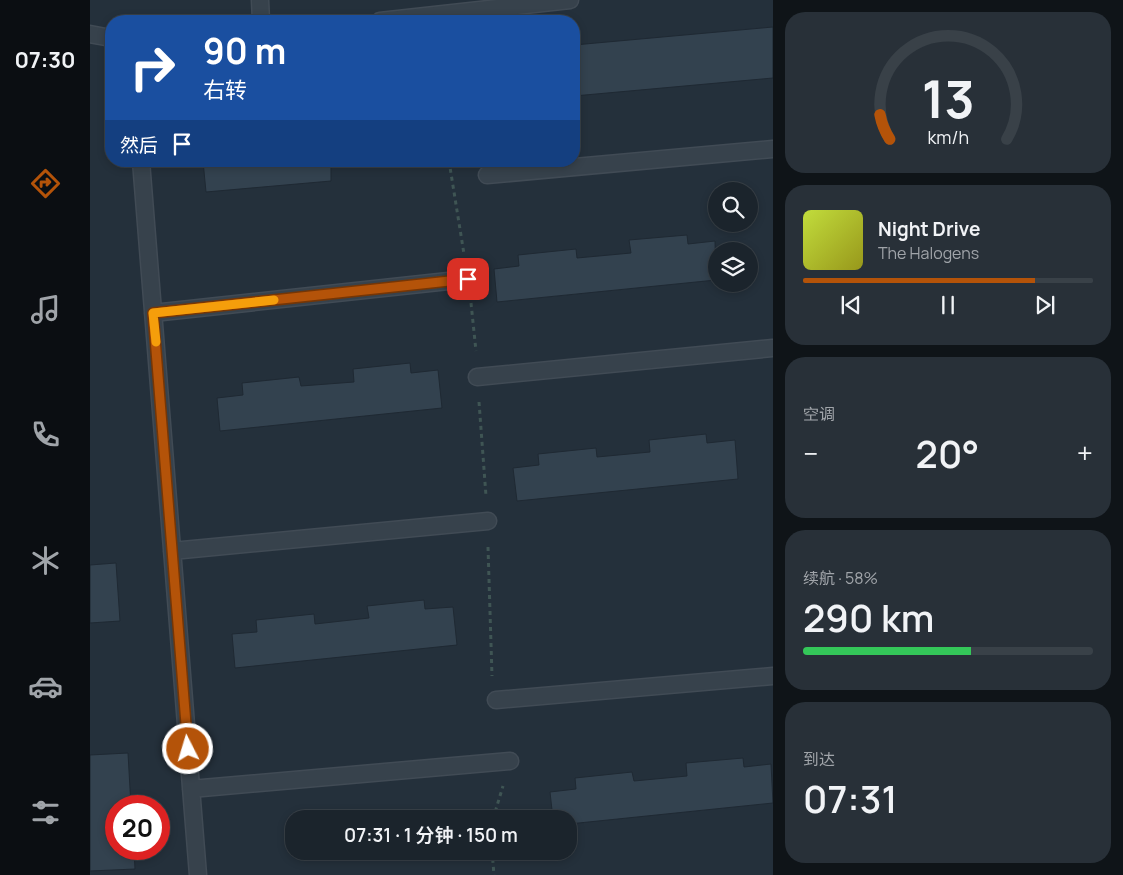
<!DOCTYPE html>
<html lang="zh">
<head>
<meta charset="utf-8">
<style>
	:root { --surface:#1b242c; --page:#283038; --text:#f1f3f6; --muted:#a0a4a9; --line:#394148; --accent:#b45309 }
	body { margin:0; font-family:Manrope,"Noto Sans SC",sans-serif; background:var(--page); color:var(--text); height:100vh; display:flex; flex-direction:column; font-size:19px; white-space:nowrap }
	* { box-sizing:border-box; margin:0 }
	p { font-size:16px; color:var(--muted) }
	.icon { flex:none; width:28px; height:28px; fill:none; stroke:currentColor; stroke-width:2; stroke-linecap:round; stroke-linejoin:round }
	.map { position:relative; flex:1; overflow:hidden }
	.sheet { display:flex; flex-direction:column; gap:12px; padding:12px; background:#0f1418; width:350px }
	.sheet>* { flex:none }
	.banner { position:absolute; left:15px; top:15px; width:475px; height:152px; border-radius:20px; box-shadow:0 2px 8px #0003,0 0 0 1px var(--line); background:#1a4fa0; color:#fff; overflow:hidden }
	.controls { position:absolute; left:618px; top:182px; display:grid; gap:10px }
	.controls a { display:grid; place-items:center; width:50px; height:50px; border-radius:50%; background:var(--surface); box-shadow:0 2px 8px #0003,0 0 0 1px var(--line); font-size:25px }
	.speed { position:absolute; left:15px; top:795px; display:flex; gap:10px; font-size:25px; font-weight:700; text-align:center }
	.speed>* { display:grid; place-content:center; width:65px; height:65px; border-radius:50%; background:var(--surface); box-shadow:0 2px 8px #0003,0 0 0 1px var(--line); line-height:1 }
	.speed .limit { border:8px solid #d22; background:#fff; color:#111 }
	.pin { position:absolute; display:grid; place-items:center; width:42px; height:42px; color:#fff; margin:-21px; border-radius:10px; box-shadow:0 2px 8px #0006 }
	.me { position:absolute; width:55px; margin:-28px; rotate:355deg; stroke-linejoin:round; filter:drop-shadow(0 0 4px #0008) }
	.turn { display:flex; align-items:center; gap:18px; height:105px; padding:0 15px; font-size:22px }
	.turn .icon { width:65px; height:65px; stroke-width:2.5 }
	.turn b { display:block; font-size:35px; line-height:42px }
	.then { display:flex; align-items:center; height:48px; padding:0 15px; background:#0003; gap:10px; font-size:19px }
	.big { font-size:38px; font-weight:600; line-height:1.1 }
	.sheet .card { flex:1; display:flex; flex-direction:column; justify-content:center; gap:8px; min-width:0; padding:0 18px; border-radius:20px; background:var(--page) }
	.sheet .dial { align-items:center; gap:0 }
	.dial svg { height:130px; overflow:visible; fill:none; stroke:var(--line); stroke-width:7; stroke-linecap:round; text-anchor:middle }
	.dial text { fill:var(--text); stroke:none }
	.song { display:flex; align-items:center; gap:15px }
	.cover { width:60px; height:60px; border-radius:8px; background:linear-gradient(135deg,hsl(70 70% 55%),hsl(60 70% 35%)) }
	.played { height:5px; border-radius:2px; background:linear-gradient(90deg,var(--accent) 80%,var(--line) 80%) }
	.keys { display:flex; justify-content:space-around; direction:ltr }
	.heat { display:flex; justify-content:space-between; align-items:center; font-size:28px; direction:ltr }
	.charge { height:8px; border-radius:4px; background:linear-gradient(90deg,#34c759 58%,var(--line) 0) }
	.trip { position:absolute; left:195px; top:810px; width:292px; height:50px; border-radius:20px; background:var(--surface); box-shadow:0 2px 8px #0003,0 0 0 1px var(--line); font-weight:600; line-height:50px; text-align:center }
	main { display:flex; flex:1; min-height:0 }
	.tabs { display:flex; flex-direction:column; width:90px; justify-content:space-around; align-items:center; background:#0b0e12; color:var(--muted) }
	.tabs .icon { width:35px; height:35px }
	.tabs .current { color:var(--accent) }
	.tabs b { font-size:22px; color:var(--text) }
	.map>svg:first-child { display:block }
</style>
</head>
<body>
<main>
<nav class="tabs">
<b>07:30</b>
<svg class="icon current" aria-label="directions" viewBox="0 0 24 24"><path d="M12 3l9 9-9 9-9-9zM9 14v-3h6M13 9l2 2-2 2"/></svg>
<svg class="icon" aria-label="music" viewBox="0 0 24 24"><path d="M9 18V5l10-2v13"/><circle cx="6" cy="18" r="3"/><circle cx="16" cy="16" r="3"/></svg>
<svg class="icon" aria-label="phone" viewBox="0 0 24 24"><path d="M5 4h4l2 5-3 2q2 4 5 5l2-3 5 2v4C11 20 4 13 5 4z"/></svg>
<svg class="icon" aria-label="climate" viewBox="0 0 24 24"><path d="M12 3v18M4 7l16 10M4 17L20 7"/></svg>
<svg class="icon" aria-label="car" viewBox="0 0 24 24"><path d="M5 17H2v-5l4-1 3-4h7l3 4 3 1v5h-3M9 17h6M6 11h13"/><circle cx="7" cy="17" r="2"/><circle cx="17" cy="17" r="2"/></svg>
<svg class="icon" aria-label="filters" viewBox="0 0 24 24"><path d="M4 7h16M4 17h16"/><circle cx="9" cy="7" r="2"/><circle cx="15" cy="17" r="2"/></svg>
</nav>
<div class="map">
<svg width="683" height="875" viewBox="0 0 683 875">
	<rect width="100%" height="100%" fill="#24303b"/>
	<path fill="#33424f" stroke="#1f2933" d="M 683,27 L 683,78 L 484,96 L 484,45 Z
		M 113,161 L 241,161 L 241,181 L 116,192 Z
		M 597,235 L 598,244 L 625,241 L 626,280 L 407,302 L 404,269 L 429,266 L 428,255 L 486,249 L 487,258 L 541,253 L 539,240 Z
		M 320,363 L 321,373 L 348,370 L 352,408 L 130,431 L 127,398 L 153,395 L 152,383 L 209,377 L 211,386 L 264,382 L 263,369 Z
		M 616,434 L 617,443 L 645,440 L 648,479 L 427,501 L 423,468 L 449,465 L 448,454 L 506,448 L 507,457 L 560,452 L 559,440 Z
		M 26,563 L 30,621 L 0,623 L 0,565 Z
		M 334,600 L 335,609 L 363,607 L 367,645 L 145,668 L 142,634 L 167,632 L 166,620 L 224,614 L 225,624 L 279,618 L 277,606 Z
		M 38,753 L 41,806 L 26,806 L 26,849 L 44,849 L 45,869 L 0,871 L 0,755 Z
		M 653,758 L 654,767 L 681,764 L 683,803 L 479,824 L 479,819 L 463,819 L 460,792 L 486,789 L 485,778 L 542,772 L 544,781 L 597,776 L 596,763 Z"/>
	<g fill="none" stroke-linecap="round" stroke-linejoin="round">
		<defs>
			<path id="service" d="M 170,0 L 171,21
				M 290,21 L 480,0
				M 0,34 L 21,38
				M 51,161 L 108,875
				M 397,175 L 683,149
				M 63,313 L 377,279
				M 387,377 L 683,348
				M 82,551 L 398,521
				M 406,700 L 683,676
				M 101,789 L 420,761"/>
		</defs>
		<use href="#service" stroke="#414b55" stroke-width="19"/>
		<path stroke="#3f5554" stroke-width="3" stroke-dasharray="4 4" stroke-linecap="butt" d="M 359,161 L 374,254
			M 381,303 L 386,351
			M 389,402 L 396,496
			M 398,547 L 402,676
			M 403,819 L 413,786
			M 402,851 L 404,875"/>
		<use href="#service" stroke="#37424c" stroke-width="16"/>
	</g>
	<g fill="none" stroke-linecap="round" stroke-linejoin="round">
		<defs>
			<path id="route" d="M 98,749 L 63,313 L 378,279"/>
		</defs>
		<use href="#route" stroke="#753606" stroke-width="12"/>
		<use href="#route" stroke="#b45309" stroke-width="9"/>
		<path stroke="#f59e0b" stroke-width="9" d="M 66,342 L 63,313 L 184,300"/>
	</g>
</svg>
<div class="controls">
<a><svg class="icon" aria-label="search" viewBox="0 0 24 24"><circle cx="10" cy="10" r="6"/><path d="M15 15l6 6"/></svg></a>
<a><svg class="icon" aria-label="layers" viewBox="0 0 24 24"><path d="M12 4l9 5-9 5-9-5zM3 14l9 5 9-5"/></svg></a>
</div>
<div class="speed"><div class="limit">20</div></div>
<div class="pin" style="left:378px;top:279px;background:#d93025"><svg class="icon" aria-label="arrive" viewBox="0 0 24 24"><path d="M6 21V4h12l-3 4 3 4H6"/></svg></div>
<svg class="me" style="left:98px;top:749px" viewBox="-20 -20 40 40"><circle r="17" fill="#b45309" stroke="#fff" stroke-width="3"/><path d="M0-11L8 9 0 5-8 9z" fill="#fff"/></svg>
<div class="trip">07:31 · 1 分钟 · 150 m</div>
<div class="banner">
<div class="turn"><svg class="icon" aria-label="right" viewBox="0 0 24 24"><path d="M7 20v-9h11M14 6l5 5-5 5"/></svg><div><b>90 m</b>右转</div></div>
<div class="then">然后<svg class="icon" aria-label="arrive" viewBox="0 0 24 24"><path d="M6 21V4h12l-3 4 3 4H6"/></svg></div>
</div>
</div>
<section class="sheet">
<div class="card dial"><svg viewBox="0 0 100 80">
<path d="M14 69A42 42 0 1 1 86 69"/>
<path d="M14 69A42 42 0 0 1 8 54" stroke="#b45309"/>
<text x="50" y="56" font-size="32" font-weight="700">13</text>
<text x="50" y="72" font-size="11">km/h</text>
</svg></div>
<div class="card">
<div class="song"><i class="cover"></i><div><b>Night Drive</b><p>The Halogens</p></div></div>
<div class="played"></div>
<div class="keys"><svg class="icon" aria-label="previous" viewBox="0 0 24 24"><path d="M18 5L8 12l10 7zM5 5v14"/></svg><svg class="icon" aria-label="pause" viewBox="0 0 24 24"><path d="M8 5v14M16 5v14"/></svg><svg class="icon" aria-label="next" viewBox="0 0 24 24"><path d="M6 5l10 7-10 7zM19 5v14"/></svg></div>
</div>
<div class="card"><p>空调</p>
<div class="heat"><a>−</a><b class="big">20°</b><a>+</a></div>
</div>
<div class="card"><p>续航 · 58%</p><b class="big">290 km</b><div class="charge"></div></div>
<div class="card"><p>到达</p><b class="big">07:31</b></div>
</section>
</main>
</body>
</html>
